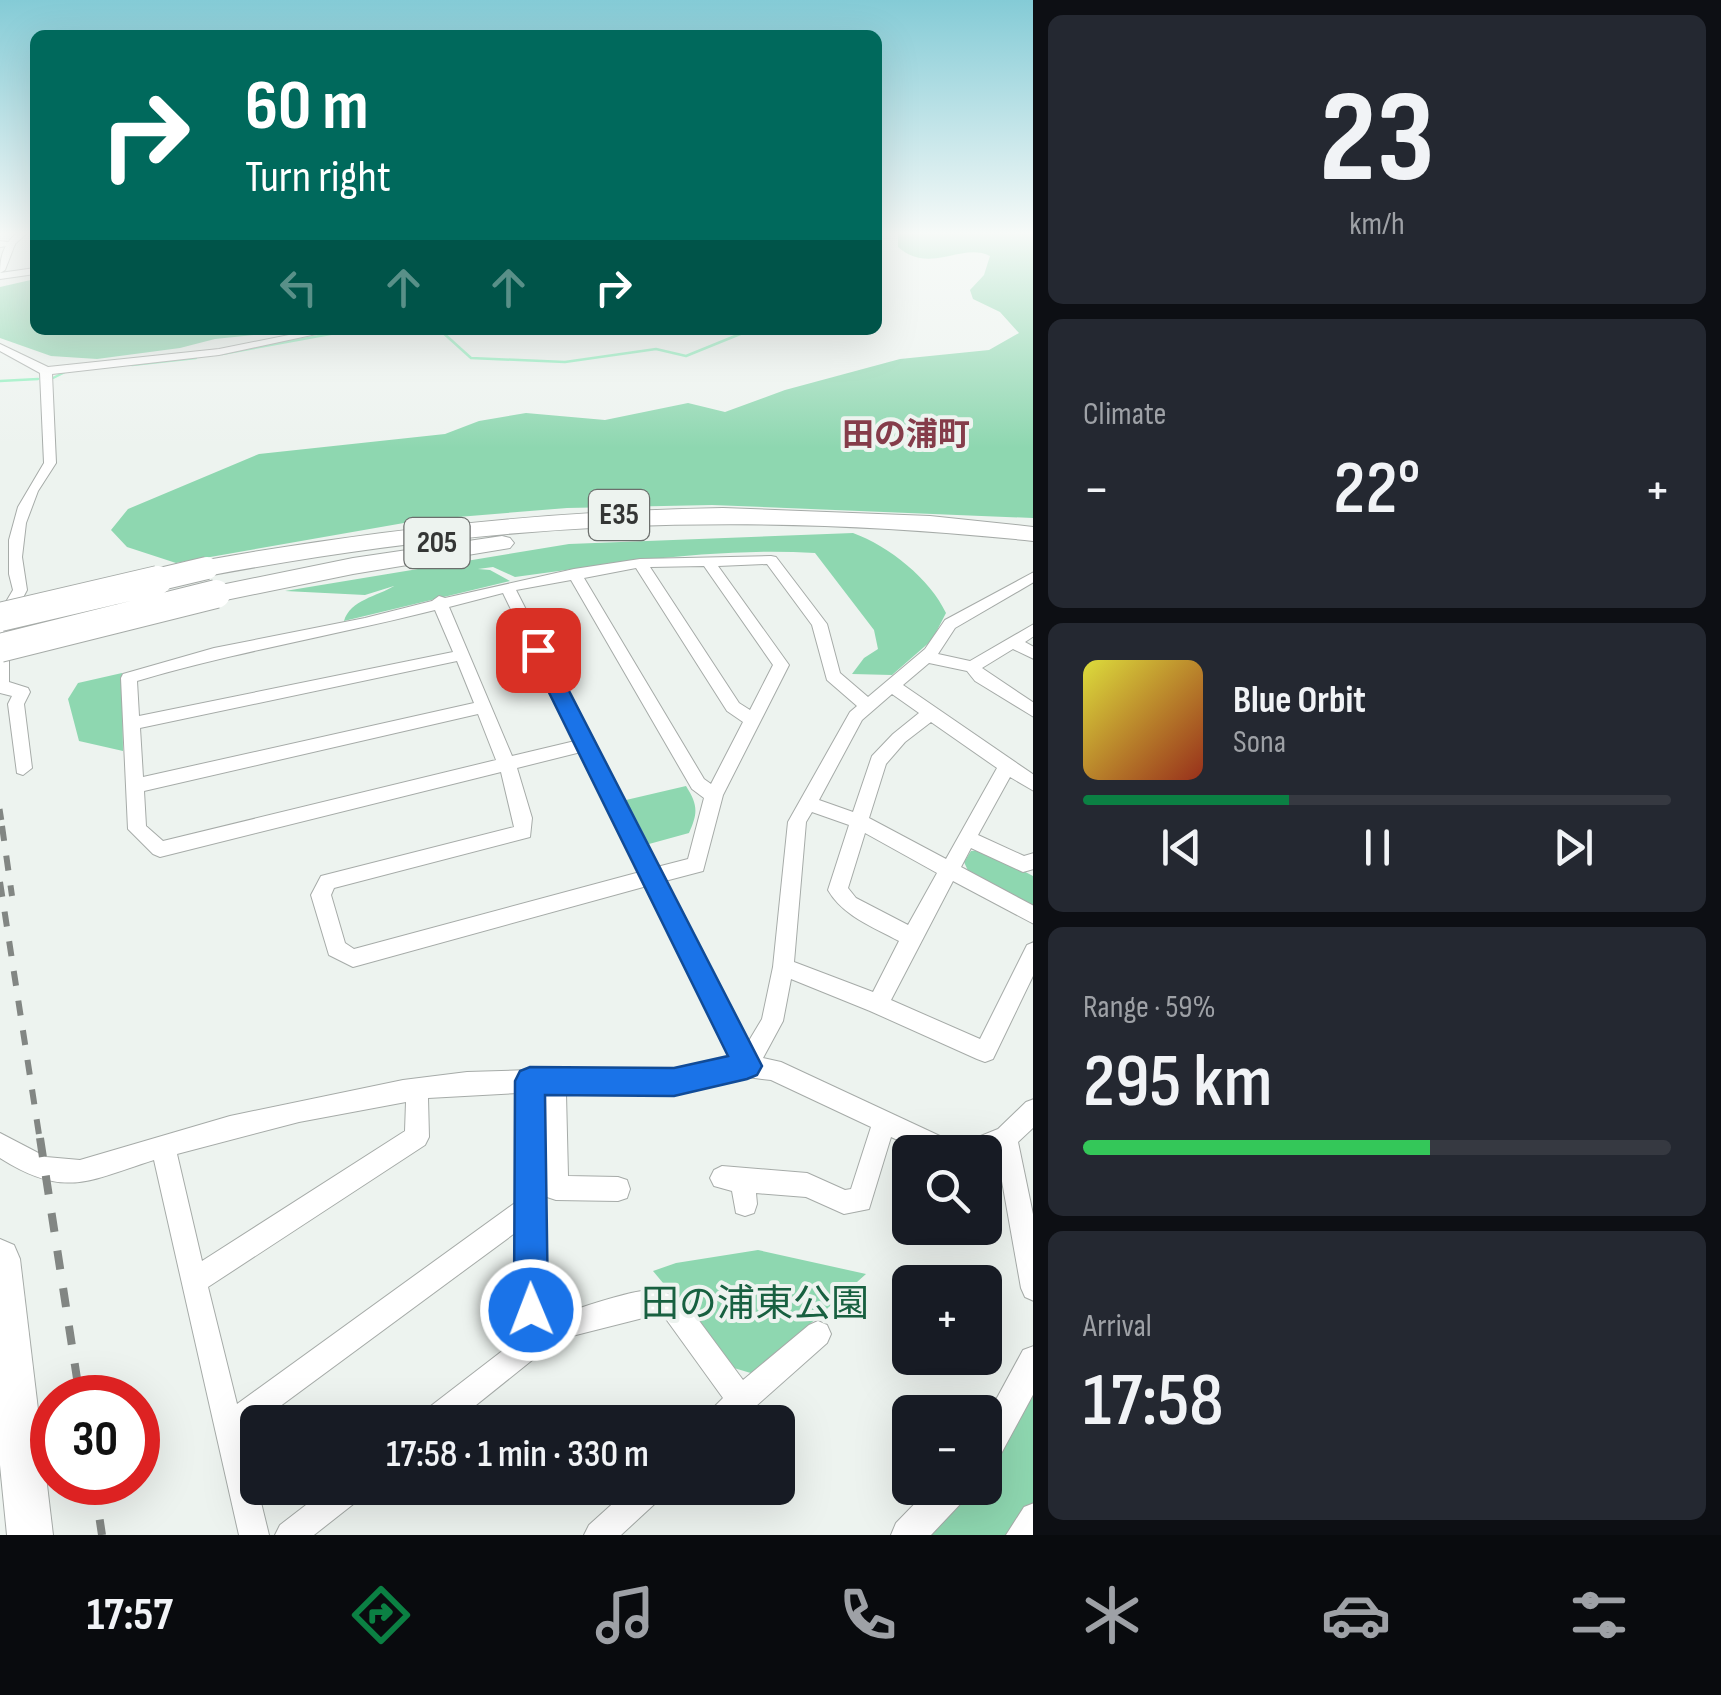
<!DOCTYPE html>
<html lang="en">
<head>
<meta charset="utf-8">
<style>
	:root { --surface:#171b24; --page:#242831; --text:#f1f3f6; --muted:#9ea1a6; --line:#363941; --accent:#0b8043 }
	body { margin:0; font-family:"Sofia Sans Condensed","Noto Sans JP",sans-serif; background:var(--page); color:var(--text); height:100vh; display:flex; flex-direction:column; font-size:38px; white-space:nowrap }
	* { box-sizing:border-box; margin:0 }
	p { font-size:32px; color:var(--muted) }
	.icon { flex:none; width:55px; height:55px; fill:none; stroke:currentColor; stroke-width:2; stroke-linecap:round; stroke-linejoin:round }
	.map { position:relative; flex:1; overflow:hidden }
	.details { display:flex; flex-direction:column; gap:15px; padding:15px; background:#0d0f14; width:688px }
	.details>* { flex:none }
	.top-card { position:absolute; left:30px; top:30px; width:852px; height:305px; border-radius:15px; box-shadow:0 10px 40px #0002; background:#00695c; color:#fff; overflow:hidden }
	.buttons { position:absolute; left:892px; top:1135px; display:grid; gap:20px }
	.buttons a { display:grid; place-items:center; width:110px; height:110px; border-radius:15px; background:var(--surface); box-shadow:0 10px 40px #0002; font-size:50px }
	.speed { position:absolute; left:30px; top:1375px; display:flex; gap:20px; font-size:50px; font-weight:700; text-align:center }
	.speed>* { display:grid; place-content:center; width:130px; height:130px; border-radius:50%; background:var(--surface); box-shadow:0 10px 40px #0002; line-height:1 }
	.speed .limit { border:15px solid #d22; background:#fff; color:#111 }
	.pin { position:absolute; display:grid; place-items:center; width:85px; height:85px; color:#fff; margin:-42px; border-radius:20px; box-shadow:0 5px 15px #0006 }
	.me { position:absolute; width:110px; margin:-55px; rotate:359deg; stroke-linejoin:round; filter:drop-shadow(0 0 8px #0008) }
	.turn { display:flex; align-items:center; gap:35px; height:210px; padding:0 50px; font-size:45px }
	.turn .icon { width:130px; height:130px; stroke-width:2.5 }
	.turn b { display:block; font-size:70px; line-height:85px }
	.lanes { display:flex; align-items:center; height:95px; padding:0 50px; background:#0003; justify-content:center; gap:50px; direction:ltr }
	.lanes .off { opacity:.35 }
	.big { font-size:75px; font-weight:600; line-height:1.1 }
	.details .widget { flex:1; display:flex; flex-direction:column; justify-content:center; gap:15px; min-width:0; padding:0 35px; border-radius:15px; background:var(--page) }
	.details .dial { align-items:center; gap:0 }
	.dial b { font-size:130px; line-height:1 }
	.song { display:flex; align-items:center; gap:30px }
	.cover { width:120px; height:120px; border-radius:15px; background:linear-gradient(135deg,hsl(60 70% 55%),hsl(10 70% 35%)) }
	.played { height:10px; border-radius:5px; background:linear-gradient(90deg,var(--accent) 35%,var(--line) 35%) }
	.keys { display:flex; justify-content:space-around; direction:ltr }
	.heat { display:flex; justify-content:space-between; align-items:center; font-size:55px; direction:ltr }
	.charge { height:15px; border-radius:8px; background:linear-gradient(90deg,#34c759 59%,var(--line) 0) }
	.trip { position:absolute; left:240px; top:1405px; width:555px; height:100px; border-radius:15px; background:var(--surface); box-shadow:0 10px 40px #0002; font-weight:600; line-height:100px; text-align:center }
	.tab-bar { display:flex; height:160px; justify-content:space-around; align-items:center; background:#090b0e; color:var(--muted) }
	.tab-bar .icon { width:70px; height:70px }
	.tab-bar .selected { color:var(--accent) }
	.tab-bar b { font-size:45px; color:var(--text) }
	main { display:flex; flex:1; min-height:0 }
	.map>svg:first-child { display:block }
</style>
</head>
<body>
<main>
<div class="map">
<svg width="1034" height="1535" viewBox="0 0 1034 1535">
	<rect width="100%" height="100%" fill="#edf3ef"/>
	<path fill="#8ed7b0" d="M 898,233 L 1033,233 L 1033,518 L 712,505 L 567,508 L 421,520 L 176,563 L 127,547 L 111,530 L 128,509 L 259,454 L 445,434 L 479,421 L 526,413 L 605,420 L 688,403 L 725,412 L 785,390 L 900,359 L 989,350 L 1019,333 L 1000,312 L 973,299 L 970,290 L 984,275 L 990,256 C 962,242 930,275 898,247 Z
		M 35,279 L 35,330 L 301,330 L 215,339 L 180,348 L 97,359 L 51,356 L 0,338 L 0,287 Z
		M 853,533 C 889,546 930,579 946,613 L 932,640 L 892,675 L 852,674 L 864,658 L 878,649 L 874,630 L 815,553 C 714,547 615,564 515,577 L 493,567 L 478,569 L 490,570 L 510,581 L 344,621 C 350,600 378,596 394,586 L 365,595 L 285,591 L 569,544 Z
		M 122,673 L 123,751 L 79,741 L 68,699 L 78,683 Z
		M 686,786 C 698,805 698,813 689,833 L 649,844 L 626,800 Z
		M 984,850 L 1033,876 L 1033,909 L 970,875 L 964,862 L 971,851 Z
		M 758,1250 L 866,1274 L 754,1374 L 734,1368 L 653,1271 L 676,1263 Z
		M 1033,1389 L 1033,1535 L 916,1535 L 955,1488 L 985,1488 L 985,1450 Z"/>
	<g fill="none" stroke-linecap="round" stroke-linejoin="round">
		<path stroke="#8eeebc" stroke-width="2.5" d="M 440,330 L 471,358 L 565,362 L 656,349 L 686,356 L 750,330
			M 222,354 L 352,330
			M 132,365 L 196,358
			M 53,378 L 67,371
			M 0,381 L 38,379"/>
		<defs>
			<path id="minor" d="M 17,233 L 27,233 L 15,244 L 5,270 L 0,273 C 0,256 4,244 17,233 Z
				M 35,268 L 35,274 L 0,279 L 0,273 Z
				M 314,330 L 335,330 L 219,355 L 52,374 L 56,463 L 38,491 L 26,523 L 22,557 L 27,590 L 9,624 L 9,682 L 28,688 L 30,692 L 24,704 L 32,768 L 23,775 L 17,773 L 8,704 L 12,696 L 0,693 L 0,612 L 13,590 L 9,574 L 9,540 L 18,507 L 44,463 L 40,373 L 0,351 L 0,344 L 48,367 L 219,349 Z
				M 771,556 L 776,557 L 827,624 L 840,673 L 868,697 L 925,649 L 945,620 L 1034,572 L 1034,582 L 955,628 L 938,654 L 970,661 L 1034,624 L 1034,636 L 1025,642 L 1034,647 L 1034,659 L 1013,649 L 982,668 L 1034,703 L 1034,717 L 975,681 L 967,671 L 929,663 L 903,685 L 1034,775 L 1034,791 L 1010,777 L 978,835 L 1024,856 L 1034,853 L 1034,869 L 1023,872 L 971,848 L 961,867 L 1034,906 L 1034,924 L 953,881 L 891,1000 L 980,1039 L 1027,945 L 1034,942 L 1034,974 L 993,1059 L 985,1062 L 977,1059 L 870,1011 L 791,979 L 783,1021 L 763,1058 L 781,1062 L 957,1144 L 959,1148 L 961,1144 L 998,1129 L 1026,1102 L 1034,1099 L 1034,1127 L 1018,1142 L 1034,1219 L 1034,1301 L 1025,1297 L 1021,1288 L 997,1153 L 985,1158 L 985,1152 L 924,1152 L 891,1137 L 869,1209 L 844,1214 L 806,1197 L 756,1193 L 757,1204 L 754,1213 L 745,1216 L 736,1213 L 732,1191 L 714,1186 L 710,1178 L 714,1170 L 722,1166 L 807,1173 L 845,1190 L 851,1189 L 871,1127 L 771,1080 L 747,1077 L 673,1093 L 566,1094 L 568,1176 L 618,1177 L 627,1180 L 630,1189 L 627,1198 L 618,1201 L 556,1200 L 547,1197 L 544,1188 L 541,1094 L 545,1322 C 564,1312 631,1290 652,1290 C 662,1291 674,1295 683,1299 L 743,1380 L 809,1325 L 818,1321 L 827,1325 L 831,1334 L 827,1343 L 738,1422 L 705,1422 L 709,1412 L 723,1398 L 666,1319 L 651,1316 L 572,1336 L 541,1353 L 455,1422 L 419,1422 L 423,1412 L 519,1338 L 519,1230 L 244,1433 L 269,1535 L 239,1535 L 154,1160 C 88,1181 65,1199 0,1158 L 0,1133 L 46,1157 L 80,1160 L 230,1116 L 403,1080 L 467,1072 L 530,1070 L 644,1073 L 682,1070 L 732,1059 L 647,886 L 353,967 L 329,955 L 311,895 L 321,876 L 514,827 L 501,772 L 160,857 L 153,854 L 128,829 L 121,678 L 123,674 L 214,648 L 365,618 L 432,601 L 439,596 L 445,598 L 574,569 L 640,559 ZM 767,564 L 812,625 L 827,680 L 857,706 L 850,712 L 788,822 L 773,967 L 762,1019 L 747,1044 L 665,881 L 703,871 L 723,795 L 789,665 L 718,566 ZM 704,566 L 773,665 L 750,710 L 739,703 L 650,567 ZM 636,568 L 727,711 L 743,722 L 711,784 L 704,779 L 584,578 ZM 571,580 L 692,789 L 704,798 L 688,859 L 657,867 L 516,590 ZM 503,593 L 575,741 L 512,756 L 449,607 ZM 435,610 L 453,652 L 139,716 L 137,681 C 235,652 336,635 435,610 ZM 457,661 L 474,703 L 143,777 L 140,728 ZM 892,694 L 919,713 L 893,734 L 872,756 L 853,812 L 819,800 L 862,720 ZM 478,714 L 496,760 L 163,841 L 146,826 L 144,791 ZM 931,722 L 997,768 L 946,859 L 869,818 L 886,764 L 905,742 ZM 581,752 L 640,872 L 354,949 L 345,943 L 331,895 L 334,888 L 530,837 L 532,818 L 517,768 ZM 812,812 L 849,825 L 828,890 C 843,916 873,927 899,941 L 873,992 L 794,962 L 806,822 ZM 865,833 L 937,873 L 908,925 L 856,898 L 848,888 ZM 519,1093 L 519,1200 L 237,1404 L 208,1287 L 425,1145 L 429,1137 L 428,1098 ZM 406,1102 L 405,1131 L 202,1261 L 177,1154 L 299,1122 Z
				M 328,1488 L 365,1488 L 361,1498 L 314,1535 L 275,1535 L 280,1525 Z
				M 630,1488 L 665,1488 L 661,1498 L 621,1535 L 584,1535 L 589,1525 Z
				M 1034,1503 L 1034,1535 L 1006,1535 L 1024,1507 Z"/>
			<path id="tertiary" d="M 0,241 L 14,243 L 15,245 L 0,247 Z
				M 1034,1346 L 1034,1393 L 996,1463 L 985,1468 L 985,1420 L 1023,1350 Z
				M 930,1488 L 969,1488 L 964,1500 L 931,1535 L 891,1535 L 896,1523 Z"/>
			<path id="trunk" d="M 0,1239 L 14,1245 L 20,1259 L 53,1535 L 7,1535 L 0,1465 Z"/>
			<path id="motorway" d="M 723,508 L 930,516 L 1034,527 L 1034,541 C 744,510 493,522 207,576 L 195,568 L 207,560 C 379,529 548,511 723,508 Z
				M 502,536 L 510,538 L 514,543 L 510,548 L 353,574 L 216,602 L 203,594 L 216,586 L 353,558 Z"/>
		</defs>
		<use href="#minor" stroke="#a6aba8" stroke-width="2"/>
		<use href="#tertiary" stroke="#a6aba8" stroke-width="2"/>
		<use href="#trunk" stroke="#a6aba8" stroke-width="2"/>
		<use href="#motorway" stroke="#a6aba8" stroke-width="2"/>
		<use href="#minor" fill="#fff" fill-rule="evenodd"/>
		<use href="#tertiary" fill="#fff" fill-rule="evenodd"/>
		<use href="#trunk" fill="#fff" fill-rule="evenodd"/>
		<use href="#motorway" fill="#fff" fill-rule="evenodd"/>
		<path stroke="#828683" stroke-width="5" stroke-dasharray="11 11" stroke-linecap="butt" d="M 0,809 L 3,828"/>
		<path stroke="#828683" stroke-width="6" stroke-dasharray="15 15" stroke-linecap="butt" d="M 2,826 L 12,896
			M 0,882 L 40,1141"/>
		<path stroke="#828683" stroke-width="8" stroke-dasharray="19 19" stroke-linecap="butt" d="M 40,1138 L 80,1398
			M 94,1482 L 102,1535"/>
		<defs>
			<path id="motorway-bridge-far1" d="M 148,582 L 207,568"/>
			<path id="motorway-bridge" d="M 0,617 L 158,580
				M 0,648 L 216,594"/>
		</defs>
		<use href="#motorway-bridge-far1" stroke="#a6aba8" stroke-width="24" stroke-linecap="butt"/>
		<use href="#motorway-bridge" stroke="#a6aba8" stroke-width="30" stroke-linecap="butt"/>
		<use href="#motorway-bridge-far1" stroke="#fff" stroke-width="22"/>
		<use href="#motorway-bridge" stroke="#fff" stroke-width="28"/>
	</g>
	<linearGradient id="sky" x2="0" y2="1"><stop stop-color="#84cbd6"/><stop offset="0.52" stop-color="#f7faf8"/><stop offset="1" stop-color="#f7faf8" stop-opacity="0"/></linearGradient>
	<rect width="1034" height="448" fill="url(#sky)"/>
	<path fill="#1a73e8" stroke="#114b97" stroke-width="2.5" d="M 538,643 L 548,650 L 762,1066 L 757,1075 L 747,1079 L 674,1096 L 545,1095 L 548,1310 L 543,1322 L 531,1327 L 519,1322 L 514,1310 L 515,1081 L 520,1071 L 530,1067 L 674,1068 L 728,1056 L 528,650 Z"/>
	<g text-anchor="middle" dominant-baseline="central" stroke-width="8" stroke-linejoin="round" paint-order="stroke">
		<g fill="#edf3ef" stroke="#6c6f6d" stroke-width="2.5">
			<rect x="589" y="490" width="60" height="50" rx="8"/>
			<rect x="404.5" y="518" width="65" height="50" rx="8"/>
		</g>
		<g font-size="30" font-weight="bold" fill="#343635">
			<text x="619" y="515">E35</text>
			<text x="437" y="543">205</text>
		</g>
		<g font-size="32" font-weight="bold" fill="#853c4a" stroke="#edf3ef">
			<text x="906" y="435">田の浦町</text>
		</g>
		<g font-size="38" fill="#186040" stroke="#edf3ef">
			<text x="755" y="1304">田の浦東公園</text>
		</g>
	</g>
</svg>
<div class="buttons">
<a><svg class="icon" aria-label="search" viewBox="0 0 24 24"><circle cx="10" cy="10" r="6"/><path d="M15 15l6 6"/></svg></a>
<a>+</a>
<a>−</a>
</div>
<div class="speed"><div class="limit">30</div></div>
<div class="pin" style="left:538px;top:650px;background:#d93025"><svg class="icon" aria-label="arrive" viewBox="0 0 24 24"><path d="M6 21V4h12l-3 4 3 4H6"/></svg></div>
<svg class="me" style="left:531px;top:1310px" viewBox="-20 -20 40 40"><circle r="17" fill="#1a73e8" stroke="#fff" stroke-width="3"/><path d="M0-11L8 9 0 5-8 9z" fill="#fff"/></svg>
<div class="trip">17:58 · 1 min · 330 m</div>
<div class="top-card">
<div class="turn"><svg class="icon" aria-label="right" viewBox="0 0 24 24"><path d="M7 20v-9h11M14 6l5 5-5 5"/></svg><div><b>60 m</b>Turn right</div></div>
<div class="lanes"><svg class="icon off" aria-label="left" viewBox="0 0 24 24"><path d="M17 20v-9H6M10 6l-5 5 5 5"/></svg><svg class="icon off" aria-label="ahead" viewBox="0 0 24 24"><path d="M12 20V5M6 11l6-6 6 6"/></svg><svg class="icon off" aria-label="ahead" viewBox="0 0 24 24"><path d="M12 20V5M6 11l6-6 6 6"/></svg><svg class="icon" aria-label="right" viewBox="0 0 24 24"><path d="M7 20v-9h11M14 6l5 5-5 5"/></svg></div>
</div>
</div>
<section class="details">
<div class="widget dial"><b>23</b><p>km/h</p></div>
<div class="widget"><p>Climate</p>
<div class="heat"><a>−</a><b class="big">22°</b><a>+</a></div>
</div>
<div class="widget">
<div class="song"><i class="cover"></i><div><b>Blue Orbit</b><p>Sona</p></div></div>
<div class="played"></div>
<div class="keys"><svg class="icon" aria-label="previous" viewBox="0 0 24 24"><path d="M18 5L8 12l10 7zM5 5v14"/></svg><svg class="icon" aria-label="pause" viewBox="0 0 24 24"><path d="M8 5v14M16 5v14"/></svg><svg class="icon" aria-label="next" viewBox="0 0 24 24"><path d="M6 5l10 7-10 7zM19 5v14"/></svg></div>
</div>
<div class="widget"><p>Range · 59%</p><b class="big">295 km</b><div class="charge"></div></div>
<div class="widget"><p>Arrival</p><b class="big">17:58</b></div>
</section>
</main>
<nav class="tab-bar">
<b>17:57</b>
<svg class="icon selected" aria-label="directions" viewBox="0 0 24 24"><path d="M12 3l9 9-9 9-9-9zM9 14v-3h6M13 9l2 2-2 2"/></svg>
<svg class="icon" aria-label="music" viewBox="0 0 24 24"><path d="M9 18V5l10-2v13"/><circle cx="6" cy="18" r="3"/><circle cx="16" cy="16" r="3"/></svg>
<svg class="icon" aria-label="phone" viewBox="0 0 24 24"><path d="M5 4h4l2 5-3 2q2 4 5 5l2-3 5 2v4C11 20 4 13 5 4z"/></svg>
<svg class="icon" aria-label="climate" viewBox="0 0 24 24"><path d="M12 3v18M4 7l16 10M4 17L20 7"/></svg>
<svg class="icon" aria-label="car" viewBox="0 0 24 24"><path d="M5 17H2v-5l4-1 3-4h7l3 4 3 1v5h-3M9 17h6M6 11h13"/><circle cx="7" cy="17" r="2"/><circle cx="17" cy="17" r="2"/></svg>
<svg class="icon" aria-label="filters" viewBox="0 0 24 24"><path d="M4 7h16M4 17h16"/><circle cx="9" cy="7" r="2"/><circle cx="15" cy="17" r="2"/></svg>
</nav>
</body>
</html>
